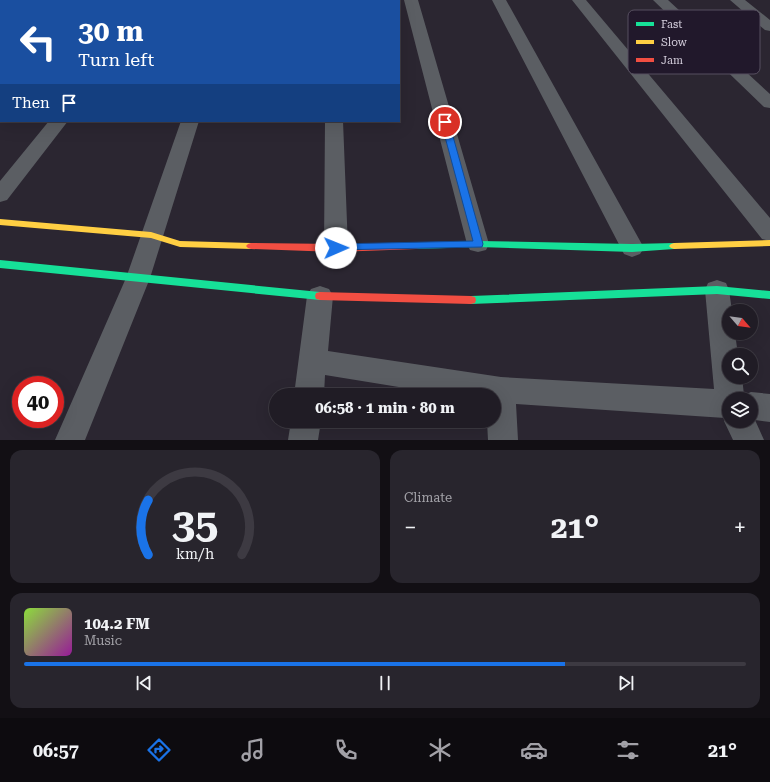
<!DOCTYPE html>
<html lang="en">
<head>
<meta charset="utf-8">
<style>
	:root { --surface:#201c25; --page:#28252d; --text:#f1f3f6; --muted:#a2a1a7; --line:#3d3a42; --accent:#1a73e8 }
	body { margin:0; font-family:"Roboto Serif",serif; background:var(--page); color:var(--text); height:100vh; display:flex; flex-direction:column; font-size:15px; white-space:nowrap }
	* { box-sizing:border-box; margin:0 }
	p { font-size:13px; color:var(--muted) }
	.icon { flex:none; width:22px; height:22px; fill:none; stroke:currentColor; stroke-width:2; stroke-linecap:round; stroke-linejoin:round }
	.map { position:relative; height:440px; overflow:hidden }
	.drawer { display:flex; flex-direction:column; gap:10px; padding:10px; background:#120f14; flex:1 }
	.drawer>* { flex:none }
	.banner { position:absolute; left:0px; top:0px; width:400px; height:122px; box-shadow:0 4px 16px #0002,0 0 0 1px var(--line); background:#1a4fa0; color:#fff; overflow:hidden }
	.needle { width:26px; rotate:118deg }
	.controls { position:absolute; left:722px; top:304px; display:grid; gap:8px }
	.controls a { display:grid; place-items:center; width:36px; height:36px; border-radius:50%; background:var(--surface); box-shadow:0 4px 16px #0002,0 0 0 1px var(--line); font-size:20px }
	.speed { position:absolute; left:12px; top:376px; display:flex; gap:8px; font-size:20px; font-weight:700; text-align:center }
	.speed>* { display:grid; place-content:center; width:52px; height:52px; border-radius:50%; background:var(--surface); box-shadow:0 4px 16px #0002,0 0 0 1px var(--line); line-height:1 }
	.speed .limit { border:6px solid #d22; background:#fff; color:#111 }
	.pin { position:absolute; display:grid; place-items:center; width:34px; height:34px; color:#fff; margin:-17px; border:2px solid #fff; border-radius:50%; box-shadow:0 1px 4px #0007 }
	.me { position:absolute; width:44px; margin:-22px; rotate:89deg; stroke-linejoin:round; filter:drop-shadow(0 0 3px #0008) }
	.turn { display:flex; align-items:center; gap:14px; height:84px; padding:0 12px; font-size:18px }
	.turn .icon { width:52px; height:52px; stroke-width:2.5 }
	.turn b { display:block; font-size:28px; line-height:34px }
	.then { display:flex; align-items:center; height:38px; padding:0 12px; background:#0003; gap:8px; font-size:15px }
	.big { font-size:30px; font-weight:700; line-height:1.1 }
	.drawer .card { flex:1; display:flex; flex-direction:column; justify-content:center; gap:6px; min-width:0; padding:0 14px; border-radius:12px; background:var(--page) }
	.drawer .dial { align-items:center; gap:0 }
	.dial svg { height:104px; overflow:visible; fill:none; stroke:var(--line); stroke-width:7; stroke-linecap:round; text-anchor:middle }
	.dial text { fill:var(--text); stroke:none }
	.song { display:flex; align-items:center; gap:12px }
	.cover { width:48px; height:48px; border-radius:6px; background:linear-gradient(135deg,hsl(90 70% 55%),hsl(300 70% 35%)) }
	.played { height:4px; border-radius:2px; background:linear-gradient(90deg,var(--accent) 75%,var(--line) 75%) }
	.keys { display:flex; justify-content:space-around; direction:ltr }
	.heat { display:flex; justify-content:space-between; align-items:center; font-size:22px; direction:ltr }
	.drawer .tiles { flex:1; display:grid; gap:10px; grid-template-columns:1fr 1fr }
	.card:last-child { grid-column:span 2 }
	.trip { position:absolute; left:269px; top:388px; width:232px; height:40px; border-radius:20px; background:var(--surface); box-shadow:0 4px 16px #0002,0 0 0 1px var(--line); font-weight:700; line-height:40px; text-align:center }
	.menu { display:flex; height:64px; justify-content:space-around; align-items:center; background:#0d0b0f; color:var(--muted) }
	.menu .icon { width:28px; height:28px }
	.menu .selected { color:var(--accent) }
	.menu b { font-size:18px; color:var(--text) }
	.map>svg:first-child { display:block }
</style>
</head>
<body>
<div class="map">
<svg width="770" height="440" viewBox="0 0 770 440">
	<rect width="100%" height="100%" fill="#2b2631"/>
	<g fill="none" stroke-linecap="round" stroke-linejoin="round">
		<path fill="#5b5e63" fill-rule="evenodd" d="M 28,0 L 42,0 L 27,1 Z
			M 149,0 L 163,0 L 163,1 L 149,1 Z
			M 224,0 L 238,0 L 238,1 L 224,1 Z
			M 325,0 L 339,0 L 339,1 L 325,1 Z
			M 404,0 L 418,0 L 489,244 L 486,250 L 478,252 L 470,250 L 467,244 Z
			M 492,0 L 506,0 L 644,248 L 640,254 L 632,257 L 624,254 Z
			M 572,0 L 586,0 L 770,218 L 770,241 L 762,239 Z
			M 653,0 L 668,0 L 770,94 L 770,108 L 764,107 Z
			M 730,0 L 745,0 L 770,20 L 770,31 L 765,30 Z
			M 49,121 L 68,121 L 7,200 L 0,202 L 0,181 Z
			M 181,121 L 199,121 L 150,278 L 85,440 L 55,440 L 126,278 Z
			M 325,121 L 343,121 L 348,248 L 344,254 L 336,257 L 328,254 L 324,248 Z
			M 717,280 L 726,283 L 729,290 L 732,311 L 729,311 L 729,333 L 735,333 L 738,355 L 729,355 L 729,377 L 742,377 L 744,395 L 751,392 L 770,394 L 770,422 L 755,420 L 764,440 L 733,440 L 724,421 L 725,418 L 516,404 L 518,440 L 488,440 L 487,421 L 494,421 L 494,395 L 448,395 L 325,375 L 324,395 L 294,395 L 307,296 L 311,289 L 320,286 L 329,289 L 333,296 L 328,351 L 501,377 L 714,389 L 705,290 L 708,283 ZM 729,399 L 751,399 L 751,421 L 729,421 Z
			M 291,421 L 321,421 L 318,440 L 288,440 Z"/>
		<path fill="#16e098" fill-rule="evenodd" d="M 478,241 L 632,244 L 674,243 L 677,244 L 679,246 L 677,248 L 674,249 L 632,252 L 478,247 L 416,249 L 413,248 L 411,246 L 413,244 L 416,243 Z
			M 0,260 L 320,292 L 324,293 L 325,296 L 324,299 L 320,300 L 0,268 Z
			M 717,286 L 770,291 L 770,299 L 717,294 L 471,304 L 467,303 L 466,300 L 467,297 L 471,296 Z"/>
		<path fill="#ffcf43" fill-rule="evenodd" d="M 0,219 L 151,232 L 180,241 L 251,243 L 254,244 L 256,246 L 254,248 L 251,249 L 180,247 L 151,238 L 0,225 Z
			M 770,240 L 770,246 L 674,249 L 671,248 L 669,246 L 671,244 L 674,243 Z"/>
		<path fill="#f24e42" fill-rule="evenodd" d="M 251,243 L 336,244 L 416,243 L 419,244 L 421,246 L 419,248 L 416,249 L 336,252 L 251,249 L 248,248 L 246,246 L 248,244 Z
			M 320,292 L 471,296 L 475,297 L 476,300 L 475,303 L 471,304 L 320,300 L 316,299 L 315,296 L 316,293 Z"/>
	</g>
	<path fill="#1a73e8" stroke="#114b97" d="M 442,120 L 447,120 L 449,122 L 483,244 L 482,247 L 333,250 L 332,248 L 336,244 L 473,241 L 441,122 Z"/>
	<rect x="628" y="10" width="132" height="64" rx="6" fill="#21182b" stroke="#574f60" stroke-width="1"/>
	<rect x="636" y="22" width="18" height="4" fill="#16e098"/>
	<rect x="636" y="40" width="18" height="4" fill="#ffcf43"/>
	<rect x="636" y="58" width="18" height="4" fill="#f24e42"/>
	<g font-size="11" fill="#d4cedc">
		<text x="661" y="28">Fast</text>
		<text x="661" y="46">Slow</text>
		<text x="661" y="64">Jam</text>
	</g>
</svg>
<div class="controls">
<a><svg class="needle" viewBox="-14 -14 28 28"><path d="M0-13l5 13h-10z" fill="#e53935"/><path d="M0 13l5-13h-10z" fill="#a2a1a7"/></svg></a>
<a><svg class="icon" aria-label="search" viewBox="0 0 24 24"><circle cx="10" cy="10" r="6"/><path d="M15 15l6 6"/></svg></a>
<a><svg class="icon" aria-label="layers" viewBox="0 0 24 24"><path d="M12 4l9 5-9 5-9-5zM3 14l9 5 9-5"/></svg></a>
</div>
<div class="speed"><div class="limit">40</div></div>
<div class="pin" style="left:445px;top:122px;background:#d93025"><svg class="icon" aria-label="arrive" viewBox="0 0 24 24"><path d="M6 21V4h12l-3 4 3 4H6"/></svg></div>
<svg class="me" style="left:336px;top:248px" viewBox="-20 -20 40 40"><circle r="19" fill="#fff"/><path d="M0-13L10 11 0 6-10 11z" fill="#1a73e8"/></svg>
<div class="trip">06:58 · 1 min · 80 m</div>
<div class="banner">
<div class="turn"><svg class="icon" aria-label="left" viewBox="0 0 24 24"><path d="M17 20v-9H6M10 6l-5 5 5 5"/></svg><div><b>30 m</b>Turn left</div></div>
<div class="then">Then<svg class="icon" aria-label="arrive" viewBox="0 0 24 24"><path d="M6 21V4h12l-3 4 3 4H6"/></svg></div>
</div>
</div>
<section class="drawer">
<div class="tiles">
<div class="card dial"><svg viewBox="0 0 100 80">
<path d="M14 69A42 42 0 1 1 86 69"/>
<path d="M14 69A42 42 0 0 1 14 27" stroke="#1a73e8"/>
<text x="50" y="56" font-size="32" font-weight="700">35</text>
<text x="50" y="72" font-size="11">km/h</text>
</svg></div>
<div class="card"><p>Climate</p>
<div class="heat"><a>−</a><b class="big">21°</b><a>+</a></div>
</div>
<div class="card">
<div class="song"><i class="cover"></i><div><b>104.2 FM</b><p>Music</p></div></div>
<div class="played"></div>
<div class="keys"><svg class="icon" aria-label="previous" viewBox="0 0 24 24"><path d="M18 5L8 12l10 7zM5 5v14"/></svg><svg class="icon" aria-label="pause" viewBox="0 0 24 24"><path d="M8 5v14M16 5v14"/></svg><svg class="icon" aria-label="next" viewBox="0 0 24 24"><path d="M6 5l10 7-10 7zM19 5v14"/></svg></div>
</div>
</div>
</section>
<nav class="menu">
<b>06:57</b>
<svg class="icon selected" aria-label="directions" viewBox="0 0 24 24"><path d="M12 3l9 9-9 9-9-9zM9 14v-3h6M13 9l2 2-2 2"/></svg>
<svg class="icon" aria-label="music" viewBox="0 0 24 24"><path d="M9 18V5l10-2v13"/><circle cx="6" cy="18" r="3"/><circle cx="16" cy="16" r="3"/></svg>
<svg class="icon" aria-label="phone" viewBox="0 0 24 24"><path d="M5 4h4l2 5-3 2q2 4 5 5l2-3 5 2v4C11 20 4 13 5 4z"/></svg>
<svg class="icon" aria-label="climate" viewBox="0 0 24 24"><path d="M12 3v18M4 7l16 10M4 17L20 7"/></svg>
<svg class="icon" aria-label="car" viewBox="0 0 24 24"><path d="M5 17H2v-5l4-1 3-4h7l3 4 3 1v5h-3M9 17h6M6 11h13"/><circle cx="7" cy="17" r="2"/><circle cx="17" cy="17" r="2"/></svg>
<svg class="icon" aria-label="filters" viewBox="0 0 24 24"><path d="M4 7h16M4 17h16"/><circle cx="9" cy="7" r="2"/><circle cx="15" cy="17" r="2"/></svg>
<b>21°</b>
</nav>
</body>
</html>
